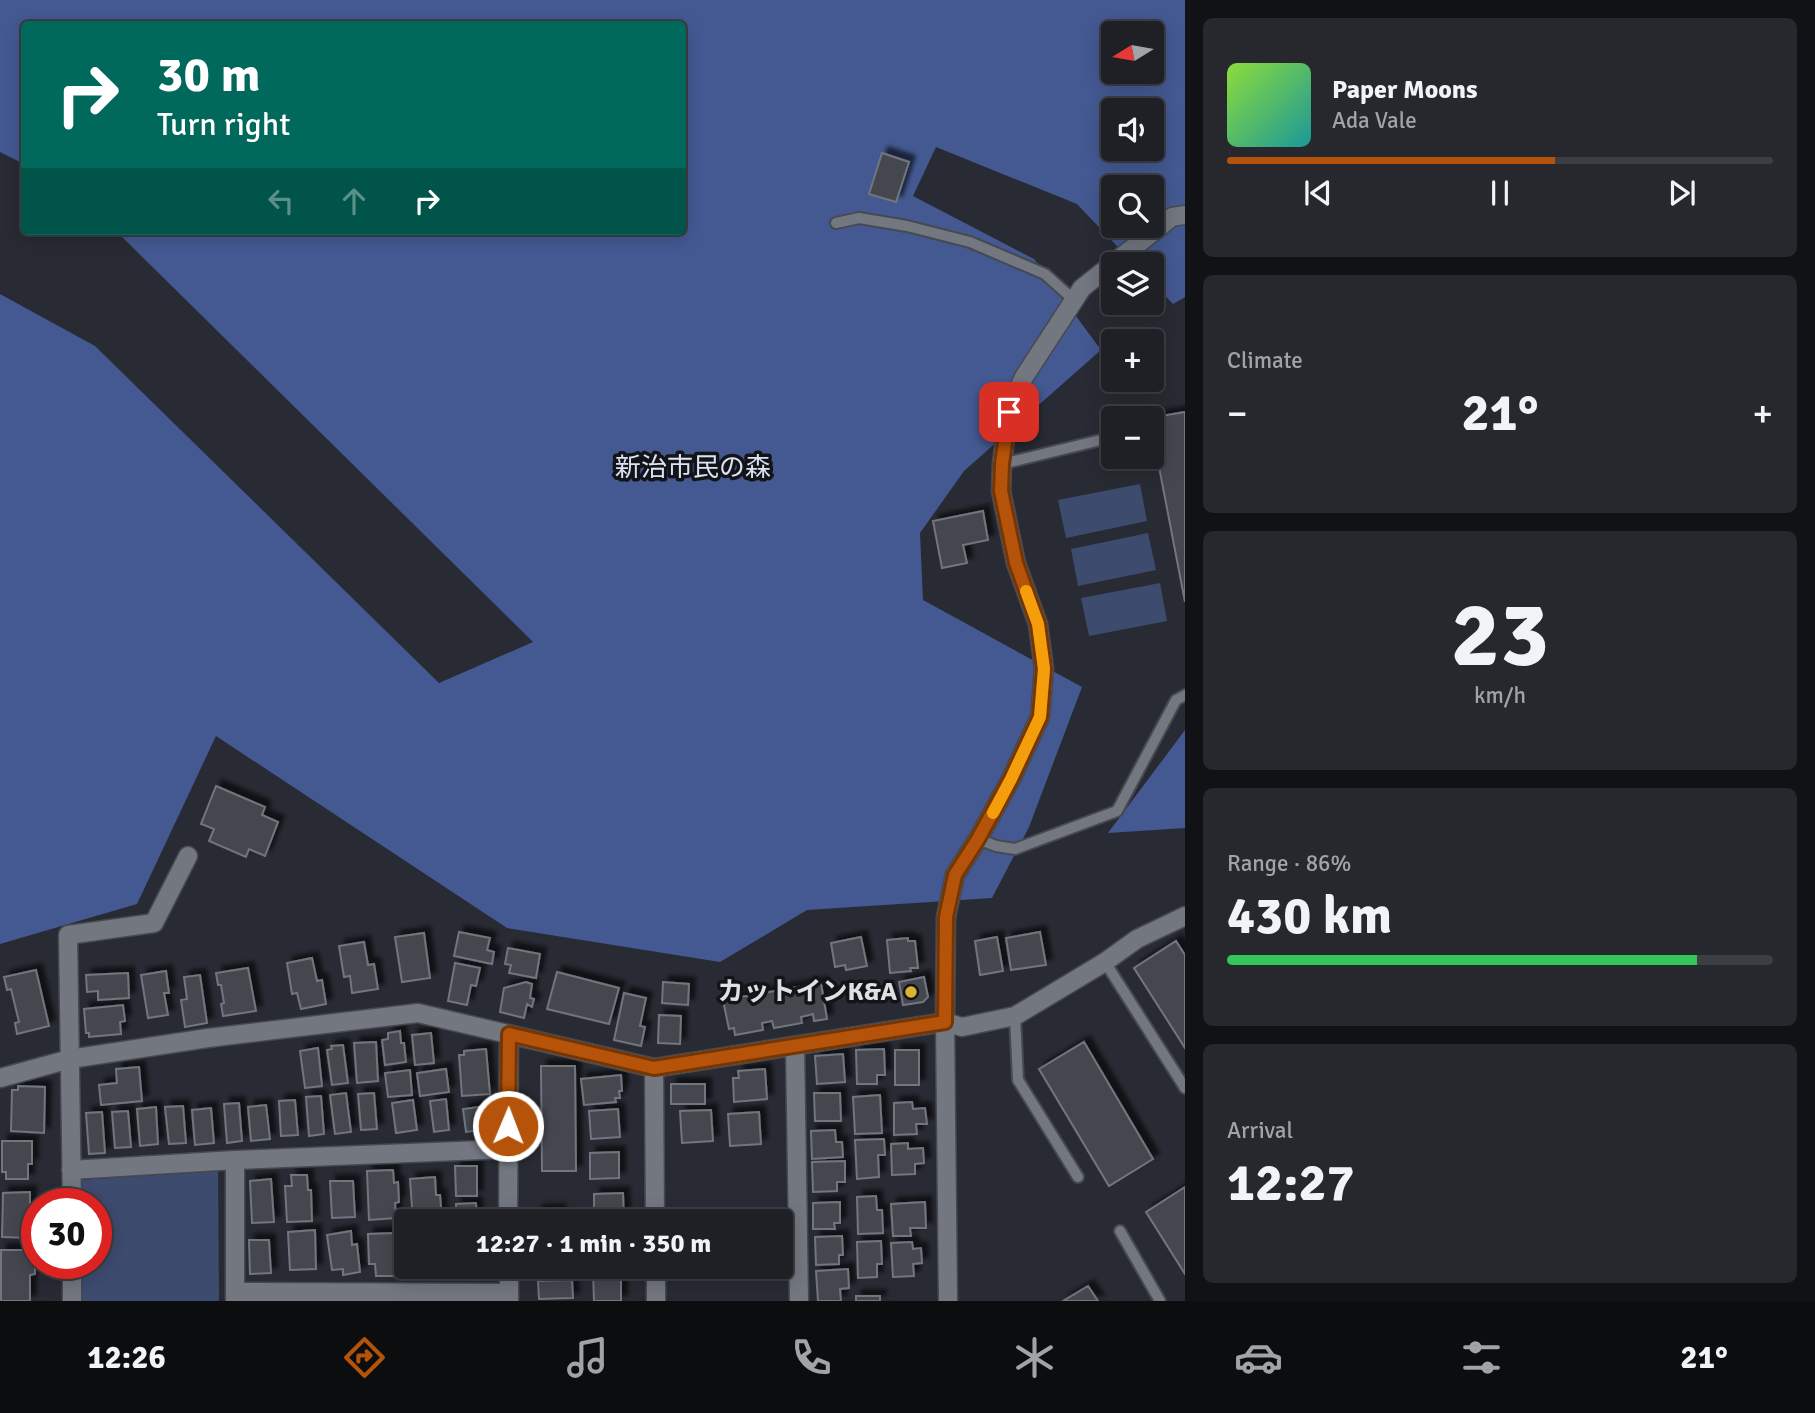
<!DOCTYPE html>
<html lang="en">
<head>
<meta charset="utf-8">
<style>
	:root { --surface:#1e2026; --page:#26282e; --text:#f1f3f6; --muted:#a1a3a7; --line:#3c3e43; --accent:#b45309 }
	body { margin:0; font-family:Signika,"Noto Sans JP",sans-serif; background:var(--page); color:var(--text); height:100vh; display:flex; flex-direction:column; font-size:26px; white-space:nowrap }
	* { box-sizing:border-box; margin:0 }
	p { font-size:23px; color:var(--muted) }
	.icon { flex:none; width:38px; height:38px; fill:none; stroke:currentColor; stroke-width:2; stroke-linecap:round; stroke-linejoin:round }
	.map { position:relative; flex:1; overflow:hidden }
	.sheet { display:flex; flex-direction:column; gap:18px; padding:18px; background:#101215; width:630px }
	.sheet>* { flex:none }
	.hud { position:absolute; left:21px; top:21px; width:665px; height:214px; border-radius:7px; box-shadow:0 4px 18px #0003,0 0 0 2px var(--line); background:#00695c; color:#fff; overflow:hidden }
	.needle { width:46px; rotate:259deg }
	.controls { position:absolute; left:1101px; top:21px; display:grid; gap:14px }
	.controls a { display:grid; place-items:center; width:63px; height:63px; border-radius:7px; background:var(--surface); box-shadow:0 4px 18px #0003,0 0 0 2px var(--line); font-size:35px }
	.speed { position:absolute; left:21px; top:1188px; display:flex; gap:14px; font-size:35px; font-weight:700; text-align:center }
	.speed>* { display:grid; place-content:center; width:91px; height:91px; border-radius:50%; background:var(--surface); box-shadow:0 4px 18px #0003,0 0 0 2px var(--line); line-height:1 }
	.speed .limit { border:10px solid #d22; background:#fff; color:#111 }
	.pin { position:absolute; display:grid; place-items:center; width:60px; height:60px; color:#fff; margin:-30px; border-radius:14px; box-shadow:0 4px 10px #0006 }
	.me { position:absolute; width:77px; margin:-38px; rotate:1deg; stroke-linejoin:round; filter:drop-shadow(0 0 5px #0008) }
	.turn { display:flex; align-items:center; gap:24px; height:147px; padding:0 21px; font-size:32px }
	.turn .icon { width:91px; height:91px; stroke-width:2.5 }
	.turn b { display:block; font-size:49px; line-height:60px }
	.lanes { display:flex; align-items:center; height:66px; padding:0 21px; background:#0003; justify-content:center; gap:35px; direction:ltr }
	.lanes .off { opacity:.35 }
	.big { font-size:52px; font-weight:800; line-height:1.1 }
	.sheet .widget { flex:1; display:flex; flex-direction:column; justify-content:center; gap:10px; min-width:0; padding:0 24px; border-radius:10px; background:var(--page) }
	.sheet .dial { align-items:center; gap:0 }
	.dial b { font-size:91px; line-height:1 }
	.song { display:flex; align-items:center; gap:21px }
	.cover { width:84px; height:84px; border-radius:10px; background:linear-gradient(135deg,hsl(90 70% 55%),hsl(180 70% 35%)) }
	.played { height:7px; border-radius:4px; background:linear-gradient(90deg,var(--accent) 60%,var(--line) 60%) }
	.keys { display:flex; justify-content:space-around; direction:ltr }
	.heat { display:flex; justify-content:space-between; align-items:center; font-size:38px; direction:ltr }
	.charge { height:10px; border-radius:5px; background:linear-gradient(90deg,#34c759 86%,var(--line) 0) }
	.trip { position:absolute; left:394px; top:1209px; width:399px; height:70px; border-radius:7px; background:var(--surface); box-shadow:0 4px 18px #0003,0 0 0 2px var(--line); font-weight:800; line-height:70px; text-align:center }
	.tabs { display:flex; height:112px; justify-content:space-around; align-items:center; background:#0c0d0f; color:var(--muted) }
	.tabs .icon { width:49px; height:49px }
	.tabs .on { color:var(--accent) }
	.tabs b { font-size:32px; color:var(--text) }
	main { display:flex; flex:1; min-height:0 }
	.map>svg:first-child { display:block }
</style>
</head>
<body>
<main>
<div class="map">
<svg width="1185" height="1301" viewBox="0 0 1185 1301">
	<defs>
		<filter id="shadow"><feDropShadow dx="6" dy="-6" stdDeviation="2" flood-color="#0009"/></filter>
	</defs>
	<rect width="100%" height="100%" fill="#282b33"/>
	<path fill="#3d4b6f" d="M 1140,484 L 1147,521 L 1066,538 L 1058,500 Z
		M 1148,533 L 1156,570 L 1078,586 L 1071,549 Z
		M 1160,583 L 1167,621 L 1089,636 L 1081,598 Z
		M 218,1171 L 219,1301 L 81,1301 L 81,1264 L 96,1264 L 96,1204 L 80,1204 L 80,1180 Z"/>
	<path fill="#445992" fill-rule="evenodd" d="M 0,0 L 1185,0 L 1185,297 L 1173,304 L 1152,282 L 1152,264 L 1134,264 L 1077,204 L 936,147 L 913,196 L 1034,259 L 1101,350 L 964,471 L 920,533 L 923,600 L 1082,687 L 1029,827 L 992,898 L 807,910 L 720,962 L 507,928 L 216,736 L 137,904 L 0,944 L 0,294 L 95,346 L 439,683 L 533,642 L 116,231 L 682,231 L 682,24 L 24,24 L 24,164 L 0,152 ZM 1113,33 L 1152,33 L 1152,72 L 1113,72 ZM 1113,110 L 1152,110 L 1152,149 L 1113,149 ZM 1113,187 L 1152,187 L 1152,226 L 1113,226 Z
		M 1185,730 L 1185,828 L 1108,833 Z"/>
	<path fill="#44474f" stroke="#71757e" stroke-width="2" filter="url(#shadow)" d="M 882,153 L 909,162 L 896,202 L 869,194 Z
		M 1185,412 L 1185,602 L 1155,446 L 1160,445 L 1155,417 Z
		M 983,511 L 988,540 L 963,545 L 967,563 L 942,568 L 933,521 Z
		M 216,786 L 265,807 L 262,815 L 278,822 L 265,856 L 249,849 L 246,857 L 209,841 L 214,829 L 201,824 Z
		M 459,932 L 490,938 L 487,950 L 494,952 L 492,964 L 454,956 Z
		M 1040,932 L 1046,965 L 1011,970 L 1006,938 Z
		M 424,933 L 430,978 L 402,982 L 395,937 Z
		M 861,937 L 867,966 L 846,970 L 845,965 L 835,967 L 831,943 Z
		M 997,937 L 1003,971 L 980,975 L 975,941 Z
		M 908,938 L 908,941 L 915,941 L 918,968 L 910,968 L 911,971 L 890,973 L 887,940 Z
		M 1176,941 L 1185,955 L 1185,1048 L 1134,968 Z
		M 364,942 L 368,965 L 374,964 L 378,989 L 352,993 L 350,976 L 344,977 L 339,946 Z
		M 508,948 L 540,954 L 536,978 L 509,973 L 511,965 L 505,964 Z
		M 312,958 L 317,981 L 322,980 L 326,1004 L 301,1009 L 297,993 L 292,994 L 287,963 Z
		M 455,963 L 480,968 L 476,986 L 471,985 L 467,1005 L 448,1001 Z
		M 248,968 L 256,1011 L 223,1016 L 221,1004 L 224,1003 L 221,985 L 218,985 L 216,973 Z
		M 36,970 L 49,1026 L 17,1034 L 15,1023 L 19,1022 L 11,989 L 7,990 L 4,977 Z
		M 166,971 L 169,993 L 164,993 L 168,1015 L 148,1018 L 141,975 Z
		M 557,972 L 619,988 L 609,1024 L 547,1009 Z
		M 128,973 L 129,998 L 98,1000 L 98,991 L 87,992 L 86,975 Z
		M 200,975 L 207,1023 L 185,1027 L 181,1000 L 187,999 L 184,977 Z
		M 924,977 L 928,997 L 923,1002 L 903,1005 L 899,982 Z
		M 526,982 L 532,984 L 530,998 L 534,999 L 532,1007 L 527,1004 L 524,1018 L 500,1012 L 504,988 Z
		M 663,982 L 689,984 L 688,1005 L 662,1003 Z
		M 821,983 L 827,1019 L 814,1021 L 813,1014 L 801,1017 L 802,1023 L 774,1028 L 772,1021 L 762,1023 L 763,1030 L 735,1035 L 734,1028 L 729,1029 L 723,1000 Z
		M 624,993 L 646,998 L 640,1026 L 645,1027 L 641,1046 L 614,1040 Z
		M 123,1005 L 125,1021 L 120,1022 L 121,1034 L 89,1037 L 89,1033 L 86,1033 L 84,1009 Z
		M 659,1015 L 681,1016 L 680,1044 L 658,1043 Z
		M 400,1031 L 401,1043 L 404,1043 L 406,1062 L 385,1065 L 382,1040 L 388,1039 L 388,1033 Z
		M 431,1033 L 434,1063 L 415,1065 L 412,1035 Z
		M 376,1042 L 378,1081 L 357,1083 L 354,1043 Z
		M 1084,1042 L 1153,1159 L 1109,1186 L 1039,1069 Z
		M 343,1045 L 348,1083 L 332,1085 L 327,1050 L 332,1049 L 331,1046 Z
		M 318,1048 L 322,1086 L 305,1088 L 300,1051 Z
		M 486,1049 L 490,1094 L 462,1096 L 459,1055 L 464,1055 L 464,1051 Z
		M 884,1049 L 885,1075 L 877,1075 L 877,1084 L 857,1084 L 856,1050 Z
		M 895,1050 L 919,1050 L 919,1085 L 895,1085 Z
		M 843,1054 L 845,1082 L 817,1084 L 815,1056 Z
		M 541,1066 L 575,1066 L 576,1171 L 542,1171 Z
		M 139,1067 L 142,1101 L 101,1105 L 99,1085 L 117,1083 L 116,1069 Z
		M 446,1069 L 449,1092 L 420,1096 L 417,1073 Z
		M 765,1069 L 767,1099 L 734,1102 L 733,1078 L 739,1078 L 738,1071 Z
		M 410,1070 L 412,1095 L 388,1097 L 385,1073 Z
		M 621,1075 L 622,1091 L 619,1091 L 620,1098 L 615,1098 L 616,1102 L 584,1105 L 581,1079 Z
		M 671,1084 L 705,1084 L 705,1104 L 671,1104 Z
		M 18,1086 L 45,1087 L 44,1133 L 11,1131 L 12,1090 L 18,1090 Z
		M 346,1093 L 351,1132 L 335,1134 L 330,1095 Z
		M 374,1093 L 377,1129 L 361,1130 L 358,1094 Z
		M 814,1093 L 840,1093 L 841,1121 L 815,1121 Z
		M 880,1095 L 882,1133 L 855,1134 L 853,1097 Z
		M 321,1096 L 324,1134 L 309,1136 L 306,1097 Z
		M 446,1099 L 449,1130 L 434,1132 L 430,1101 Z
		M 295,1100 L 298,1135 L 281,1136 L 279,1101 Z
		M 413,1100 L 417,1130 L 396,1133 L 392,1103 Z
		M 912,1102 L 913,1109 L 925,1108 L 927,1124 L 916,1124 L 917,1134 L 894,1135 L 894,1103 Z
		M 239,1103 L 242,1141 L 227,1143 L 224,1104 Z
		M 266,1105 L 270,1139 L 251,1141 L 248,1107 Z
		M 183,1106 L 186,1143 L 169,1144 L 165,1107 Z
		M 486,1106 L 489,1129 L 466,1132 L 463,1109 Z
		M 156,1107 L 158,1144 L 140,1146 L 137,1109 Z
		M 211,1108 L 214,1143 L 195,1145 L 192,1110 Z
		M 618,1109 L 620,1137 L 591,1139 L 589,1111 Z
		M 711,1110 L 713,1141 L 682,1143 L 680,1111 Z
		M 128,1111 L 131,1147 L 115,1148 L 112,1112 Z
		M 102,1112 L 105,1153 L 89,1154 L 86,1113 Z
		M 759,1112 L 761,1144 L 730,1146 L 728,1114 Z
		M 835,1130 L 836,1142 L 842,1142 L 843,1157 L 812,1159 L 811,1131 Z
		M 884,1139 L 885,1155 L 878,1155 L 879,1177 L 857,1179 L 855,1140 Z
		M 2,1141 L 32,1141 L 32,1164 L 28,1164 L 28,1179 L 6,1179 L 6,1172 L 2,1172 Z
		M 908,1143 L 908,1149 L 923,1148 L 924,1163 L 915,1164 L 915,1174 L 892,1175 L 891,1144 Z
		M 619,1152 L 619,1178 L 590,1179 L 590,1153 Z
		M 845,1161 L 845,1182 L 837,1182 L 837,1191 L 813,1192 L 812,1162 Z
		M 455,1166 L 477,1166 L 477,1196 L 456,1196 Z
		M 393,1170 L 394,1183 L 398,1182 L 399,1202 L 395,1203 L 396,1218 L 369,1220 L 367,1171 Z
		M 291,1175 L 307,1175 L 308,1190 L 311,1190 L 312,1221 L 287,1222 L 285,1186 L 292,1186 Z
		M 435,1177 L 436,1195 L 440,1195 L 442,1219 L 413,1222 L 410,1179 Z
		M 271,1179 L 274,1222 L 252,1223 L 250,1181 Z
		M 330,1181 L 353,1181 L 355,1217 L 332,1218 Z
		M 1185,1187 L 1185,1274 L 1146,1212 Z
		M 30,1192 L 30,1238 L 2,1237 L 3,1193 Z
		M 623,1193 L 624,1222 L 594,1222 L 594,1194 Z
		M 876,1196 L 877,1210 L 882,1210 L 883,1233 L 858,1234 L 857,1197 Z
		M 840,1202 L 840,1223 L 834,1223 L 835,1229 L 813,1229 L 813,1203 Z
		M 925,1202 L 926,1228 L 910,1228 L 911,1236 L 893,1236 L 891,1204 Z
		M 476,1203 L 477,1222 L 449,1222 L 449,1218 L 456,1218 L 456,1204 Z
		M 559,1210 L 560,1222 L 537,1222 L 537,1211 Z
		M 315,1230 L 316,1269 L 290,1270 L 288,1232 Z
		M 351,1231 L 352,1245 L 357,1244 L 360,1272 L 343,1275 L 343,1269 L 332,1270 L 327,1235 Z
		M 394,1233 L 394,1256 L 398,1256 L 398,1276 L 376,1276 L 375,1264 L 369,1264 L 368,1234 Z
		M 842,1236 L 843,1255 L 839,1255 L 839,1264 L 816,1265 L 815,1237 Z
		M 249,1240 L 269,1240 L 271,1273 L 250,1274 Z
		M 881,1241 L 882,1264 L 877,1264 L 877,1277 L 858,1278 L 857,1242 Z
		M 912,1242 L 913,1249 L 921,1248 L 922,1263 L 913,1264 L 914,1276 L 893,1277 L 891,1243 Z
		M 1,1250 L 35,1250 L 35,1274 L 30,1275 L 30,1301 L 1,1301 Z
		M 410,1267 L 421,1267 L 422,1276 L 411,1277 Z
		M 456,1267 L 484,1267 L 484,1270 L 456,1270 Z
		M 537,1267 L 571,1267 L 571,1270 L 538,1273 Z
		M 848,1269 L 849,1288 L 840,1289 L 841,1301 L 818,1301 L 816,1271 Z
		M 593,1272 L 621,1272 L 621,1301 L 594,1301 Z
		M 572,1280 L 573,1298 L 539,1299 L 538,1281 Z
		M 1088,1286 L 1098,1301 L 1063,1301 Z
		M 856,1296 L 880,1296 L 880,1301 L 856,1301 Z"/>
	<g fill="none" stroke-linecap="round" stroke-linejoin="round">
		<defs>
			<path id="lane" d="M 836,223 L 859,218 L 907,226 L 970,242 L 1045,274 L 1075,301
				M 1152,428 L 1156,427
				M 1002,464 L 1113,437
				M 978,839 L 996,846 L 1015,849 L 1117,811 L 1176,700 L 1185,695
				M 1105,962 L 1185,1088
				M 1015,1016 L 1018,1080 L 1078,1177
				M 1120,1231 L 1160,1301"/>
			<path id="street" d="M 795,1046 L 799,1301
				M 654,1068 L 655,1222
				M 0,1078 L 70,1059 L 208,1038 L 418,1013 L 654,1068 L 945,1022 L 962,1027 L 1015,1016 L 1105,962 L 1137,939 L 1185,916
				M 71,1170 L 235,1160 L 508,1149
				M 72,1204 L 68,935 L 154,923 L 188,856
				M 508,1222 L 509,1034
				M 72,1264 L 72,1301
				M 509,1267 L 509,1301
				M 656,1267 L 656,1301
				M 235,1292 L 509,1293
				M 235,1301 L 235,1160"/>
			<path id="secondary" d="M 948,1301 L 945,1022 L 946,917 L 955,875 L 978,839 L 1011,779 L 1040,717 L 1044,669 L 1038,624 L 1016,563 L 1001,491 L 1002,464 L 1008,412 L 1024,377 L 1082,288 L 1172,217 L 1185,215"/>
		</defs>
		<use href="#lane" stroke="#464950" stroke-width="14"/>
		<use href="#street" stroke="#464950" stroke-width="21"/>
		<use href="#secondary" stroke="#464950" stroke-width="21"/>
		<use href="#lane" stroke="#737780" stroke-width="10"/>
		<use href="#street" stroke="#737780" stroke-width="18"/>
		<use href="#secondary" stroke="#737780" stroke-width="18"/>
	</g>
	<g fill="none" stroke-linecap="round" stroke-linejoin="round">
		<defs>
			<path id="route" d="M 508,1126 L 509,1034 L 654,1068 L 945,1022 L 946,917 L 955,875 L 978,839 L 1011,779 L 1040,717 L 1044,669 L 1038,624 L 1016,563 L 1001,491 L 1002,464 L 1009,412"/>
		</defs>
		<use href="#route" stroke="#753606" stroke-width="18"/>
		<use href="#route" stroke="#b45309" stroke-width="12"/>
		<path stroke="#f59e0b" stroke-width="12" d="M 993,813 L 1011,779 L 1040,717 L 1044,669 L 1038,624 L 1026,591"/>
	</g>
	<circle fill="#deb133" stroke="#131417" stroke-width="2.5" cx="911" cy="992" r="7"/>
	<g text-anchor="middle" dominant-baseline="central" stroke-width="7" stroke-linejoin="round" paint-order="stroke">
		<g font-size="26" fill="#dbe2f4" stroke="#131417">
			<text x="693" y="468">新治市民の森</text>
		</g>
		<g font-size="26" font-weight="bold" fill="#dee0e5" stroke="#131417" text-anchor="end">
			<text x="897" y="992">カットインK&amp;A</text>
		</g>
	</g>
</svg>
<div class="controls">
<a><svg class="needle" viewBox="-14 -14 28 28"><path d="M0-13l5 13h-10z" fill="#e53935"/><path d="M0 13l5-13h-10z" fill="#a1a3a7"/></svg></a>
<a><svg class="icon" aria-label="sound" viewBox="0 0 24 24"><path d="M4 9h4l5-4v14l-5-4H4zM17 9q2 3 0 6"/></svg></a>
<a><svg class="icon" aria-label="search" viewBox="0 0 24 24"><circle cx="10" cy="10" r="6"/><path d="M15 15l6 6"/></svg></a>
<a><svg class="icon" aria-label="layers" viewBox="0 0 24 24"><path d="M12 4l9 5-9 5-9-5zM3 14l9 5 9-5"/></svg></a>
<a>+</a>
<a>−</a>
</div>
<div class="speed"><div class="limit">30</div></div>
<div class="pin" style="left:1009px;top:412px;background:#d93025"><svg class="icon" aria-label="arrive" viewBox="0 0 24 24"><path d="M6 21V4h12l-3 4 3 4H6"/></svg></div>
<svg class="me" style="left:508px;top:1126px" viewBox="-20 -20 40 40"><circle r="17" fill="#b45309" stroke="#fff" stroke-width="3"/><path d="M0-11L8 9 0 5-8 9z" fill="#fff"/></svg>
<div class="trip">12:27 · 1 min · 350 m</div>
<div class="hud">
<div class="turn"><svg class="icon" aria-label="right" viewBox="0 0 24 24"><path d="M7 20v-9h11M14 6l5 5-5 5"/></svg><div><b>30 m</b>Turn right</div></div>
<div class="lanes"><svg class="icon off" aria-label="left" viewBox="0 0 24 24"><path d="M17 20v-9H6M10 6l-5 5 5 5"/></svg><svg class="icon off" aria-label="ahead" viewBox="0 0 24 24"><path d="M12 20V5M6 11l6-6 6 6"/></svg><svg class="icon" aria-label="right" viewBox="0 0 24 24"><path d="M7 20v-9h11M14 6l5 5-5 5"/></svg></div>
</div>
</div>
<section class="sheet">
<div class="widget">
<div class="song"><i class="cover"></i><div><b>Paper Moons</b><p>Ada Vale</p></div></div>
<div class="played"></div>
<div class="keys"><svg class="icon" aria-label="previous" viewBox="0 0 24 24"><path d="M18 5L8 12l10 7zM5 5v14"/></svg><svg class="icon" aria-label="pause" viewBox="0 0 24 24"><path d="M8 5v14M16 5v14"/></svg><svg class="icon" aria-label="next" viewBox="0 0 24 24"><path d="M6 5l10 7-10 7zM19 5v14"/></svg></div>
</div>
<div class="widget"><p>Climate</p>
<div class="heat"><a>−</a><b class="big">21°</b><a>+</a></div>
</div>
<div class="widget dial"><b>23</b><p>km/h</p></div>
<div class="widget"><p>Range · 86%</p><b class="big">430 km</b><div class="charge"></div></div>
<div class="widget"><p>Arrival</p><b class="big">12:27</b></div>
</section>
</main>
<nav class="tabs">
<b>12:26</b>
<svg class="icon on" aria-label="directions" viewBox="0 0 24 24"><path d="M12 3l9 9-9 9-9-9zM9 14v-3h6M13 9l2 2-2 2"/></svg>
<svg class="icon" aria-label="music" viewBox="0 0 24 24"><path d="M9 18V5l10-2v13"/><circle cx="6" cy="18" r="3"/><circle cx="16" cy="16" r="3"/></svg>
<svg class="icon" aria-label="phone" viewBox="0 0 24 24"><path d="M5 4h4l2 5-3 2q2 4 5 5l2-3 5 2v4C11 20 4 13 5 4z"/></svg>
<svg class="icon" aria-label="climate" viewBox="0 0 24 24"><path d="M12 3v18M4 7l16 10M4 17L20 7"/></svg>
<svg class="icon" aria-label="car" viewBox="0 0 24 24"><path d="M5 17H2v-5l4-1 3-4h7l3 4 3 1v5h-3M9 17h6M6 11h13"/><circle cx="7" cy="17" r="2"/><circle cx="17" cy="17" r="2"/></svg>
<svg class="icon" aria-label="filters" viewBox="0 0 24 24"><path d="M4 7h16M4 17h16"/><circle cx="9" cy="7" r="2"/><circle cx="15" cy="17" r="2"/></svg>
<b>21°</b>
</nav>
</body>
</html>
